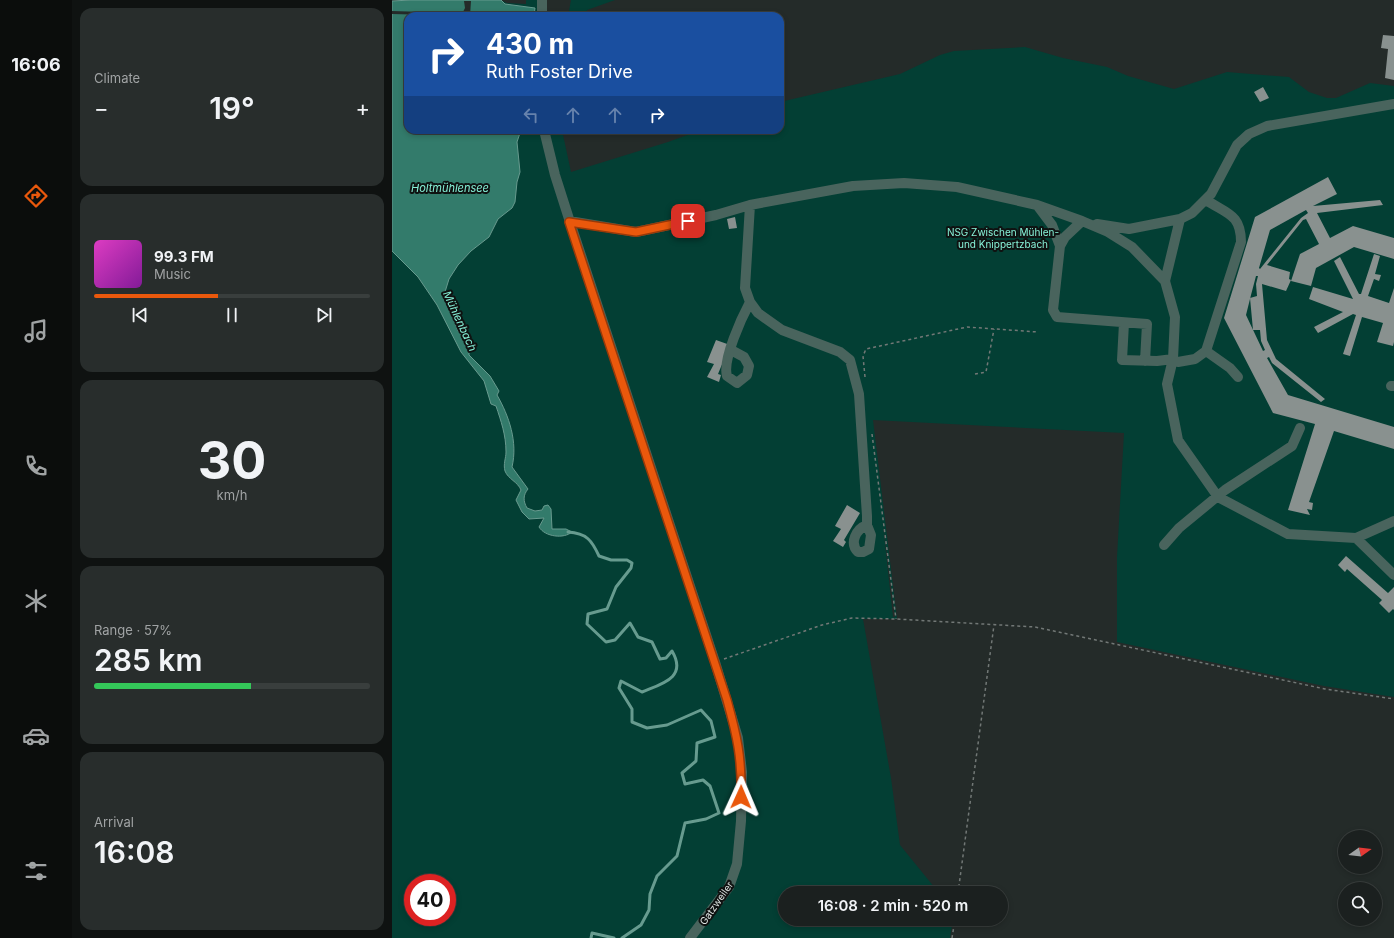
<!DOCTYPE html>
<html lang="en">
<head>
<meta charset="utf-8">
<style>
	:root { --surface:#1b201f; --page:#282d2c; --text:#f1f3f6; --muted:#a0a3a4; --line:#393e3d; --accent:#ea580c }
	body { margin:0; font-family:Inter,sans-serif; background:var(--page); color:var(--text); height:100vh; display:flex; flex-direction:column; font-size:15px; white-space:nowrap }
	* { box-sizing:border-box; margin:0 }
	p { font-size:13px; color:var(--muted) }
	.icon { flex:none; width:22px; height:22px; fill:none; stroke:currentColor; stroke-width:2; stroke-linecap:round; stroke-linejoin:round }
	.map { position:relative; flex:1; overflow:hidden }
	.side { display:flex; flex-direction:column; gap:8px; padding:8px; background:#0f1211; width:320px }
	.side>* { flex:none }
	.banner { position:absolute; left:12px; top:12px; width:380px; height:122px; border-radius:12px; box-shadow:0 2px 6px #0003,0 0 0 1px var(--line); background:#1a4fa0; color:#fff; overflow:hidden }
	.needle { width:26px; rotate:76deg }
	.controls { position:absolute; left:946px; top:830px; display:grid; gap:8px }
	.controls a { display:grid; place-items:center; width:44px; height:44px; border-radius:50%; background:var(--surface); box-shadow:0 2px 6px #0003,0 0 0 1px var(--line); font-size:20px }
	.speed { position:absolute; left:12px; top:874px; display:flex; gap:8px; font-size:20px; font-weight:700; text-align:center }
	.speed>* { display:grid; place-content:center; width:52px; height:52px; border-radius:50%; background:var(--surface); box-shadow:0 2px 6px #0003,0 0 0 1px var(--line); line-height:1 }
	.speed .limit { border:6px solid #d22; background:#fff; color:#111 }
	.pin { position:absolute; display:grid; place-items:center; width:34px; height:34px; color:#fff; margin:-17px; border-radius:8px; box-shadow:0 2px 6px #0006 }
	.me { position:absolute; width:44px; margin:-22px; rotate:1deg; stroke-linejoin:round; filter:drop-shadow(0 0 3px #0008) }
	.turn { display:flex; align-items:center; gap:14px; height:84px; padding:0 16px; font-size:18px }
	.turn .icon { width:52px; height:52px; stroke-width:2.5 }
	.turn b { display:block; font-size:28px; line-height:34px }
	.lanes { display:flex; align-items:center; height:38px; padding:0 16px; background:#0003; justify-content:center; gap:20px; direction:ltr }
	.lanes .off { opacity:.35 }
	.big { font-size:30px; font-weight:600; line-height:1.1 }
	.side .card { flex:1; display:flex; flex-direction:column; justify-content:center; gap:6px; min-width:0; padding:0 14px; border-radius:12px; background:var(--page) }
	.side .dial { align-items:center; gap:0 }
	.dial b { font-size:52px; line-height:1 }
	.song { display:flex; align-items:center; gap:12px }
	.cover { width:48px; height:48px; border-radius:6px; background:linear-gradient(135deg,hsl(310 70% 55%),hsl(290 70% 35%)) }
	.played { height:4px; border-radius:2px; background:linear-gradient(90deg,var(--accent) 45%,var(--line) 45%) }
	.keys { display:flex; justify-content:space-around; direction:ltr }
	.heat { display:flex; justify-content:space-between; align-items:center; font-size:22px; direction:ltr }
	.charge { height:6px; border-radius:3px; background:linear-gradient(90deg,#34c759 57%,var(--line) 0) }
	.trip { position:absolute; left:386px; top:886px; width:230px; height:40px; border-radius:20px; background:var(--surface); box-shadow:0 2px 6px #0003,0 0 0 1px var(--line); font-weight:600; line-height:40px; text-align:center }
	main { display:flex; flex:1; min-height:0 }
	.tabs { display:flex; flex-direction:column; width:72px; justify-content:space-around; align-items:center; background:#0b0d0c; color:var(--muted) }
	.tabs .icon { width:28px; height:28px }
	.tabs .on { color:var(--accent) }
	.tabs b { font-size:18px; color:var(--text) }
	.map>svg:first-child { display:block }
</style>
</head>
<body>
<main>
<nav class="tabs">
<b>16:06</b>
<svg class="icon on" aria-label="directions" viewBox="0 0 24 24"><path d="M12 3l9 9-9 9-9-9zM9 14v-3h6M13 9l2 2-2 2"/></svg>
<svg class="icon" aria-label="music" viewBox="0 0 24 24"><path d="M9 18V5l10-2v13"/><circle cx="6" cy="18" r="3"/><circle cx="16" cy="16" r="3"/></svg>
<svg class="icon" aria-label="phone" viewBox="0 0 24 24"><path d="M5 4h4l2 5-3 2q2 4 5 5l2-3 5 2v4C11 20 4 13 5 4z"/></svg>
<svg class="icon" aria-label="climate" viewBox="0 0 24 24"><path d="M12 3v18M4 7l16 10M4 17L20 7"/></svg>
<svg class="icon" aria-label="car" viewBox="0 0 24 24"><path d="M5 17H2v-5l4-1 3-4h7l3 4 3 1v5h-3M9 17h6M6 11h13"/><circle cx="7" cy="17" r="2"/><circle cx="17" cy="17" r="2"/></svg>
<svg class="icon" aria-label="filters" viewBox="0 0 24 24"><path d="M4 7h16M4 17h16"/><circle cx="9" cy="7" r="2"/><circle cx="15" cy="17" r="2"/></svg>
</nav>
<section class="side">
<div class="card"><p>Climate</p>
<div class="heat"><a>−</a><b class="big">19°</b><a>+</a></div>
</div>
<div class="card">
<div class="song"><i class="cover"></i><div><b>99.3 FM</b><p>Music</p></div></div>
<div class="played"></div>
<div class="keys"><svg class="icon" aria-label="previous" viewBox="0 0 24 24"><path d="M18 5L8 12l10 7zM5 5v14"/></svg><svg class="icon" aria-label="pause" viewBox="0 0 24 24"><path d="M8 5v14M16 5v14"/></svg><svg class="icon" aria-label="next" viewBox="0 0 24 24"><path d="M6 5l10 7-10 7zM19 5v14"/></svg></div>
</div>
<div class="card dial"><b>30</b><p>km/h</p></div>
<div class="card"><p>Range · 57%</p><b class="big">285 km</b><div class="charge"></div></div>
<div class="card"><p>Arrival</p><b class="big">16:08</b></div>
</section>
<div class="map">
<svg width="1002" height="938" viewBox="0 0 1002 938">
	<rect width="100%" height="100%" fill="#242b29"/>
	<path fill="#033f34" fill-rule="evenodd" d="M 109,0 L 115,3 L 134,4 L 134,0 L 146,0 L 146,16 L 142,16 L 142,8 L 113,4 Z
		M 179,0 L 223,0 L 195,10 L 194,16 L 176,16 Z
		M 633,47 L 671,58 L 715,67 L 736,76 L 782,89 L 835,72 L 897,77 L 917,92 L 935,98 L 944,98 L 978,83 L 1002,86 L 1002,697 L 932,686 L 725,642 L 725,557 L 732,433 L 481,420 L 505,619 L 471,619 L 499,778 L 508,845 L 547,893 L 393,893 L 393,919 L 561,919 L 558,938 L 298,938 L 337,887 L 345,864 L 349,821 L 350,772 L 346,738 L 323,662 L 181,228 L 190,269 L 258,475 L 342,740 L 344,756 L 346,800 L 343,864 L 334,887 L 293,938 L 0,938 L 0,251 L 26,277 L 45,305 L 69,352 L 92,381 L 99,404 L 104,406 C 109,421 114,435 114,452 C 114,458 111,464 113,470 C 116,479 126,482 129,490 L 124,500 L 130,512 L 137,519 L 152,518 L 147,526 C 152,537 172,539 180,532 L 174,529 L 160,529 L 159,509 L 156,506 L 152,506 L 150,510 L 143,511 L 135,508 C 131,501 131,495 136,489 L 120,467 C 126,442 117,416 105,395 L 107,391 L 98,376 L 77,355 L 77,345 L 74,338 L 66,331 L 53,292 L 57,279 L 66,265 L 79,251 L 97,237 L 106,219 L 120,208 L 123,202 L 125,182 L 128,172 L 125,142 L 129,130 L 170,130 L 179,172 L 276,142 L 309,130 L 388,130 L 388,102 L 508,74 L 548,55 L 562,51 ZM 490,516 L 503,617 L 470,617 L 501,617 ZM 21,883 L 55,883 L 55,917 L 21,917 Z"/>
	<path fill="#337b6b" stroke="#679b8f" d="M 19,0 L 109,0 L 113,4 L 143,8 L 142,16 L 16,16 L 16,130 L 129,130 L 125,142 L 128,172 L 125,182 L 123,202 L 120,208 L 106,219 L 97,237 L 79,251 L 66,265 L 57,279 L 53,292 L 66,331 L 74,338 L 77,345 L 77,355 L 98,376 L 107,391 L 105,395 C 117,416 126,442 120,467 L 136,489 C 131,495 131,501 135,508 L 143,511 L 150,510 L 152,506 L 156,505 L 159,509 L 160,529 L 174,529 L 180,532 C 172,539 153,537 147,527 L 152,518 L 137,519 L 130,512 L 124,500 L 129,490 C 126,482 116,479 113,471 C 111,464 114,458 114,452 C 114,435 109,421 104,406 L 99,404 L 92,381 L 69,352 L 45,305 L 26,277 L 0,251 L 0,1 Z"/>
	<path fill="#242b29" d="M 72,1 L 79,1 L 78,16 L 0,14 L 0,11 L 67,13 L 71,12 L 73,8 Z"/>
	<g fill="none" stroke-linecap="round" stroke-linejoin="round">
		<path stroke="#679b8f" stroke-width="3" d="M 176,532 C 195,533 200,541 207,556 L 219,560 L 235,560 L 240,563 L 239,568 L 224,587 L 215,609 L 196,614 L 195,624 L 214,642 L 223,640 L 238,623 L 246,637 L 260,642 L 268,659 L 274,658 L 280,651 C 296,678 269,684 250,692 L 229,681 L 227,688 L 240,709 L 240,722 L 255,728 L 275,725 L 309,710 L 319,721 L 323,737 L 305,743 L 304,761 L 290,773 L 293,784 L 311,780 L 318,786 L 327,813 L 314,819 L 293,823 L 285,856 L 265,876 L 258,894 L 257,910 L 249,925 L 230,938
			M 199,938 L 200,933 L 222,938"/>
	</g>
	<path fill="#89918f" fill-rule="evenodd" d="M 991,35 L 1002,36 L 1002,80 L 993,78 L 996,49 L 989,48 Z
		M 871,87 L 877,98 L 868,102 L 862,92 Z
		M 936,177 L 945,194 L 921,206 L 988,200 L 991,205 L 925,213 L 938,238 L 961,226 L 1002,238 L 1002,259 L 962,247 L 924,268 L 919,286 L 899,281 L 908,254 L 927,244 L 914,219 L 911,220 L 875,265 L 898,272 L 897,279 L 899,280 L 894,291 L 870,284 L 875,340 L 884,359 L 933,399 L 929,402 L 880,363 L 877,357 L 875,358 L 896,395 L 1002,427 L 1002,449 L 942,431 L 917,502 L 921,503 L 920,510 L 915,509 L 918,515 L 896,510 L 923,424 L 881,413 L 832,318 L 863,217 ZM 914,210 L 916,213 L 909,218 L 868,269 L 867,268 L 878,230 ZM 864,276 L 866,276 L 864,284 L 865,296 L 858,298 L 861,330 L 868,330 L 869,341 L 873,350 L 871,351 L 854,315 L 859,295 Z
		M 343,217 L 345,228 L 337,229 L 335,219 Z
		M 982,254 L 988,256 L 983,274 L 989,275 L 987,281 L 982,279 L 976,296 L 997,303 L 1002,288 L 1002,342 L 1001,346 L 985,342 L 991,323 L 970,317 L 958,356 L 951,354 L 964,315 L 961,314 L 926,333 L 922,327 L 951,312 L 917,299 L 921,287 L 961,299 L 942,261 L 948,257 L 967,294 L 969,294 Z
		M 324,340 L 338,345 L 326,374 L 329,375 L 327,382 L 315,377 L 322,364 L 315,362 Z
		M 455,505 L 468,513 L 452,540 L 454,542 L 451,547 L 441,541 L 449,529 L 443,526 Z
		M 954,556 L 996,593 L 1002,587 L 1002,610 L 1001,609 L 997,613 L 987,603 L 990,600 L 955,569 L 953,572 L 946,565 Z"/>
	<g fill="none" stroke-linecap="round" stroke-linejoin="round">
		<path stroke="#727876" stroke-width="1.5" stroke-dasharray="3 3" stroke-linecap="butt" d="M 583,374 L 594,372 L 602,329
			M 473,377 L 471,356 L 474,349 L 575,327 L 646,332
			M 480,434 L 504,619
			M 332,659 L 430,625 L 460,618 L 504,619 L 643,627 L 933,689 L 1002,699
			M 566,893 L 602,625
			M 560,938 L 563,919"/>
		<path stroke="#49645d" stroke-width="10" d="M 150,16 L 150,0
			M 152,130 L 163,175 L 178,222 L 323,662 L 346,738 L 350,772 L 349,821 L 345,864 L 337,887 L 298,938
			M 358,205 L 353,288 L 358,302 L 366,313 L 390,330 L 448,352 L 458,360 L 467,394 L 475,516 L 475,525 C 464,529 457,543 466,552 L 471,552 L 477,549 L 479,535 L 475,525
			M 645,205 L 660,225 L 668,246
			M 177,221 L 244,232 L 324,215 L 358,205 L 461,186 L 512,183 L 565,187 L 645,205 L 690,221 L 716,232 L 740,247 L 773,281 L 783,317 L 781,359 L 775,384 L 786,440 L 826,497 L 896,534 L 964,538 L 1002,521
			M 690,221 L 673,237 L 668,246 L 661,310 L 665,317 L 755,324 L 753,361
			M 705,224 L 737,229 L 788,219 L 800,213 L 819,194 L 845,145 L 857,134 L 875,126 L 1002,104
			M 773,281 L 788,219
			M 732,323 L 730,360 L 765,361 L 781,359 L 786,362 L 803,359 L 814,351 L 849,242 C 849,214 835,214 814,200
			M 339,350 L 352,357 L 357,366 L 355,375 L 345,383 L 335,376 C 330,360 350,317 358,302
			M 814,351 L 838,368 L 846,377
			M 999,386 L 1002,386
			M 964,538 L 1002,575
			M 772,545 L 787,528 L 833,490 L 900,446 L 908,428"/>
	</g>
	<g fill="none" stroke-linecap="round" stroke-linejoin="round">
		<defs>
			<path id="route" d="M 296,221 L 244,232 L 177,222 L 335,700 C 345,736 350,758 349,797"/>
		</defs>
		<use href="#route" stroke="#983908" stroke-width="10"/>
		<use href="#route" stroke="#ea580c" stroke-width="7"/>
	</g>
	<g text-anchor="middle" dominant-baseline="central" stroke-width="4" stroke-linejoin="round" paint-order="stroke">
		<g font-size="10" fill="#87f2d8" stroke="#0f1211">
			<text x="611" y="232">NSG Zwischen Mühlen-<tspan x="611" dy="12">und Knippertzbach</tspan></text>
		</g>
		<g font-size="10" fill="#e0e5e3" stroke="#0f1211">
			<text transform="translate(324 903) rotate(-55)">Gatzweiler</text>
		</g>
		<g font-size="11" font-style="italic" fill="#86f0d7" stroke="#0f1211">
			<text x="58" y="188">Holtmühlensee</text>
			<text transform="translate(68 321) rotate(65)">Mühlenbach</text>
		</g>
	</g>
</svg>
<div class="controls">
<a><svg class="needle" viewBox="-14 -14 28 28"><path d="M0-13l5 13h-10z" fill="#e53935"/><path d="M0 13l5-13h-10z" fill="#a0a3a4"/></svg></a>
<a><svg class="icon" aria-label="search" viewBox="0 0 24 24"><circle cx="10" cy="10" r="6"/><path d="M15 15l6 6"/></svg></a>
</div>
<div class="speed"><div class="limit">40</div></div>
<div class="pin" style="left:296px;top:221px;background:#d93025"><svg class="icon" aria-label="arrive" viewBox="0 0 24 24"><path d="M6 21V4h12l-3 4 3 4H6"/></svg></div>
<svg class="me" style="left:349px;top:797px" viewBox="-20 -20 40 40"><path d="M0-17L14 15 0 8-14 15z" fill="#ea580c" stroke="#fff" stroke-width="4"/></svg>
<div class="trip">16:08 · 2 min · 520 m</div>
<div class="banner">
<div class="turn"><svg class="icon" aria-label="right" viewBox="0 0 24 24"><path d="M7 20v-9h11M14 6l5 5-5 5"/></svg><div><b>430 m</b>Ruth Foster Drive</div></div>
<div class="lanes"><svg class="icon off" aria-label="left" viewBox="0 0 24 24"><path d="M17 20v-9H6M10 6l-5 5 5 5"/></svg><svg class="icon off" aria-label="ahead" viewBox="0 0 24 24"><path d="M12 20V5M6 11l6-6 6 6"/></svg><svg class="icon off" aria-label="ahead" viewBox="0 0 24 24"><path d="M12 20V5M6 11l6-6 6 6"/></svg><svg class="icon" aria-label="right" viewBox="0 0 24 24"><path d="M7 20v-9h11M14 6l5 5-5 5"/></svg></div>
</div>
</div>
</main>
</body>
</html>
